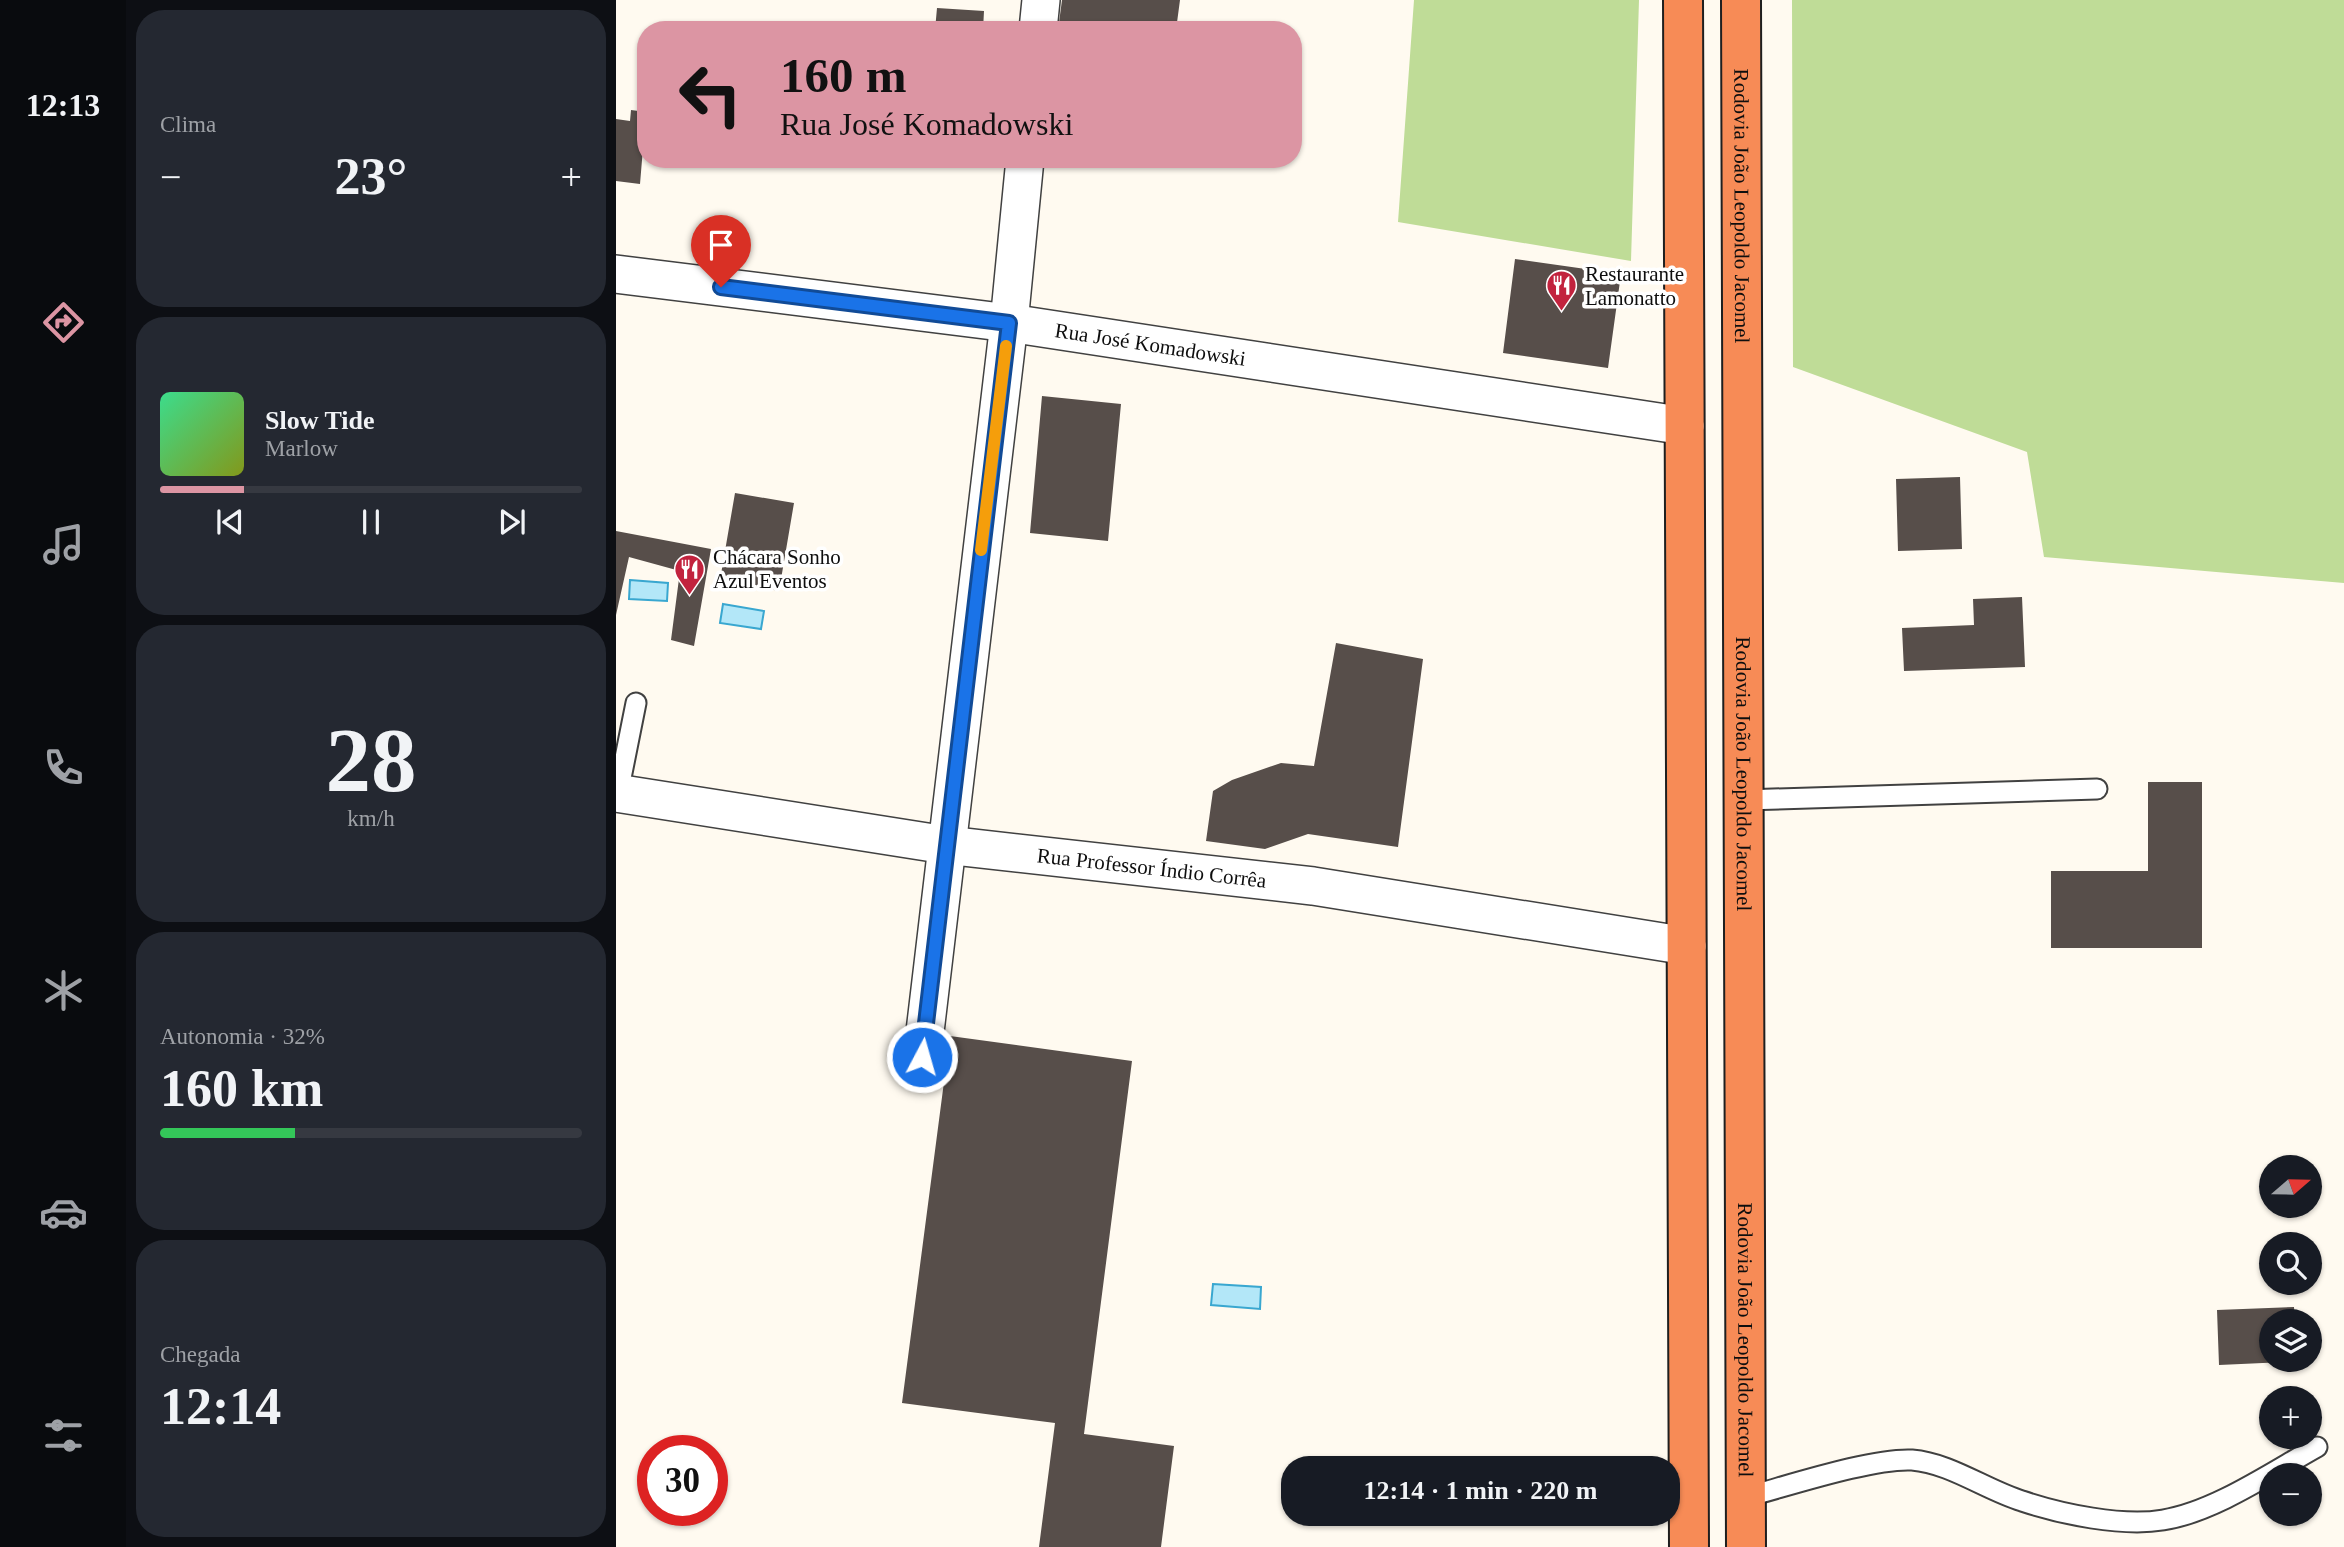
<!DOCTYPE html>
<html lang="pt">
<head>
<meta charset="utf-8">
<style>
	:root { --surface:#171b24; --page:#242831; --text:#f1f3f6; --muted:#9ea1a6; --line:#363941; --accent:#dc95a3 }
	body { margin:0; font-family:Georgia,serif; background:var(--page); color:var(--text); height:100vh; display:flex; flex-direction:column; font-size:26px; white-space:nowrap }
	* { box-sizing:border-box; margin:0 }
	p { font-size:23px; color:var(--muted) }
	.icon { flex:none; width:38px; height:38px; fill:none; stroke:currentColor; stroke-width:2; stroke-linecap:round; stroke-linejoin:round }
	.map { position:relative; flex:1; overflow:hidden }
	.drawer { display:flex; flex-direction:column; gap:10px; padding:10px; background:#0d0f14; width:490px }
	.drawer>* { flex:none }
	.top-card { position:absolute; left:21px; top:21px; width:665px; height:147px; border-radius:28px; box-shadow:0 2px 5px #0004; background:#dc95a3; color:#111; overflow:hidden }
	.needle { width:46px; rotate:70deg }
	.tools { position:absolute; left:1643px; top:1155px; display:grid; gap:14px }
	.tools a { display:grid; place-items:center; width:63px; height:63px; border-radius:50%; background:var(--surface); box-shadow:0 2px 5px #0004; font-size:35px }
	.speed { position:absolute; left:21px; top:1435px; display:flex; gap:14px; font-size:35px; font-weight:700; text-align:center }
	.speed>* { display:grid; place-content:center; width:91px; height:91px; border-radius:50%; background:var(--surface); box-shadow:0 2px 5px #0004; line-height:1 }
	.speed .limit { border:10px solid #d22; background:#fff; color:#111 }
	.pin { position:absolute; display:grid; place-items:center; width:60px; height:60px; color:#fff; margin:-72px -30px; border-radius:50% 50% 50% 0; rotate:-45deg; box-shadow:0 0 7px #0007 }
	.pin .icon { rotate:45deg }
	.me { position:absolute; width:77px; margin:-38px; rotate:6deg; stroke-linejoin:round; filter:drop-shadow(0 0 5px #0008) }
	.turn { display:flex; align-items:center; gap:24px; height:147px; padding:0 28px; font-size:32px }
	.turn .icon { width:91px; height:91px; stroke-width:2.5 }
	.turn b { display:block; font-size:49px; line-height:60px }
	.big { font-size:52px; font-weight:600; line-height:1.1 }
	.drawer .card { flex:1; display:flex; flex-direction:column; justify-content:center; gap:10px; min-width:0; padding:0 24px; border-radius:28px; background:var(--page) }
	.drawer .dial { align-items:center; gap:0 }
	.dial b { font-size:91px; line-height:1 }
	.song { display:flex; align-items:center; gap:21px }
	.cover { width:84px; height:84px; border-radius:10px; background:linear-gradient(135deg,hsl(150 70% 55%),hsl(70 70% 35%)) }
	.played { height:7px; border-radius:4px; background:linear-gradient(90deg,var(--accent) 20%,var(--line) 20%) }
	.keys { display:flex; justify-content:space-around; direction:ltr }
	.heat { display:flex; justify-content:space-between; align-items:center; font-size:38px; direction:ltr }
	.charge { height:10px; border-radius:5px; background:linear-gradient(90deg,#34c759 32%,var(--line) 0) }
	.trip { position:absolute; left:665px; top:1456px; width:399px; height:70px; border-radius:28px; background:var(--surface); box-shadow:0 2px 5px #0004; font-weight:600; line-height:70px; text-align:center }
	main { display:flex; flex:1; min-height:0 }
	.tab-bar { display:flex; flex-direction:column; width:126px; justify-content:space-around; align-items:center; background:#090b0e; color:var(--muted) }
	.tab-bar .icon { width:49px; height:49px }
	.tab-bar .selected { color:var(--accent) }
	.tab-bar b { font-size:32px; color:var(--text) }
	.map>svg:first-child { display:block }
</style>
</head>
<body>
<main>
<nav class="tab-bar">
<b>12:13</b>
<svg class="icon selected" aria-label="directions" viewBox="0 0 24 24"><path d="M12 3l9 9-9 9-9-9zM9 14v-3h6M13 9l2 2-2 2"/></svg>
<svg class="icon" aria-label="music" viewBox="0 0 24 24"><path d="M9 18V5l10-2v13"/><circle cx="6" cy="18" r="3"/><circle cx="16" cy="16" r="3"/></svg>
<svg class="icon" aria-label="phone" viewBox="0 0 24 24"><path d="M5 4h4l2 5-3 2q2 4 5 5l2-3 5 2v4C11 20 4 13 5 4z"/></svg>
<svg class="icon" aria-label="climate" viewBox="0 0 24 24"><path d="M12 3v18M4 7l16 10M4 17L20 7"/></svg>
<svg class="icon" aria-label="car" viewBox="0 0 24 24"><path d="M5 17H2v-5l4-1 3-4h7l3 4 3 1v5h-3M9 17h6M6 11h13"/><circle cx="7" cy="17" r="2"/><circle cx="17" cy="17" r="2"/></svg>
<svg class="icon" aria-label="filters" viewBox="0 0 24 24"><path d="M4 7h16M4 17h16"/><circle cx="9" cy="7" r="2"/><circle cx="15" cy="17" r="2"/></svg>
</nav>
<section class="drawer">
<div class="card"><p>Clima</p>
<div class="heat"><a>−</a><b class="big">23°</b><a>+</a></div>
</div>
<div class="card">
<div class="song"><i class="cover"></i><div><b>Slow Tide</b><p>Marlow</p></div></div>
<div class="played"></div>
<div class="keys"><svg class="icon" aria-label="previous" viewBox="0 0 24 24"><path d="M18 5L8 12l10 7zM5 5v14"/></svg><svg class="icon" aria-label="pause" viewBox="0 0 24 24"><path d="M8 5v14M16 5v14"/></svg><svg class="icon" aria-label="next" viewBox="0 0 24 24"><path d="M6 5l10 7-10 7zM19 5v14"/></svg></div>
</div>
<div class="card dial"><b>28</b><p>km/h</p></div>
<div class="card"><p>Autonomia · 32%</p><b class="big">160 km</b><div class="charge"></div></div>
<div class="card"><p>Chegada</p><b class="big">12:14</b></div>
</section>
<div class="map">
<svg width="1728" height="1547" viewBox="0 0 1728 1547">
	<rect width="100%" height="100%" fill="#fffaf0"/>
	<path fill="#bfdc97" d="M 798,0 L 1023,0 L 1015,261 L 782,222 Z
		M 1176,0 L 1728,0 L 1728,583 L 1428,557 L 1411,452 L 1177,367 Z"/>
	<path fill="#b3e7f8" stroke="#39a7d0" stroke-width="2" d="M 14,580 L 52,583 L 51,601 L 13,599 Z
		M 107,604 L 148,611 L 145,629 L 104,623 Z
		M 597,1284 L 645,1287 L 644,1309 L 595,1305 Z"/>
	<path fill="#574e4a" d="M 446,0 L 564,0 L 560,30 L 442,30 Z
		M 321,8 L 368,11 L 367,30 L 319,30 Z
		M 15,110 L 30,112 L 24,184 L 0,181 L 0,119 L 14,121 Z
		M 899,259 L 1005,274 L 992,368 L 887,353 Z
		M 426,396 L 505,404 L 492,541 L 414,533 Z
		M 1344,477 L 1346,549 L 1282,551 L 1280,479 Z
		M 119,493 L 178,503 L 163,591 L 104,580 Z
		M 0,531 L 95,549 L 78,646 L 55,640 L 64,571 L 13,557 L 0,615 Z
		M 1406,597 L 1409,667 L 1288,671 L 1286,628 L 1358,625 L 1357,599 Z
		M 720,643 L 807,659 L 782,847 L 692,834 L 649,849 L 590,841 L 597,791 L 616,780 L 665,763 L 698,766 Z
		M 1532,782 L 1586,782 L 1586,948 L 1435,948 L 1435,871 L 1532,871 Z
		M 334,1036 L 516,1061 L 468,1434 L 558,1446 L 545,1547 L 423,1547 L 439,1423 L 286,1403 Z
		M 1678,1307 L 1679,1321 L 1656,1321 L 1656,1360 L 1669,1362 L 1603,1365 L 1601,1310 Z"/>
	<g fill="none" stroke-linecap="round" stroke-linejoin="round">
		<defs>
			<path id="lane" d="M 2,793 L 20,703
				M 1128,800 L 1481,789
				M 1130,1497 C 1172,1486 1256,1458 1296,1460 C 1334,1463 1370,1490 1406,1501 C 1445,1514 1506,1527 1547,1520 C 1598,1512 1656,1472 1701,1447"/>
			<g id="street">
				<path d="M 422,30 L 425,0"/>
				<path id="s1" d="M 0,274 L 393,323 L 1069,426"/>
				<path id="s2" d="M 0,793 L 330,845 L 697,886 L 1071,946"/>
				<path d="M 306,1057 L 393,323 L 409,159"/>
			</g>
			<g id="highway">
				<path d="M 1067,0 L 1073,1547"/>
				<path id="s3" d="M 1125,0 L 1130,1547"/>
			</g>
		</defs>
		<use href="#lane" stroke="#414141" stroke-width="23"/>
		<use href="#street" stroke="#414141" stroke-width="40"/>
		<use href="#highway" stroke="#1f1f1f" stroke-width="42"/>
		<use href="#lane" stroke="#fff" stroke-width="19"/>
		<use href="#street" stroke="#fff" stroke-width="37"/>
		<use href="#highway" stroke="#f78b56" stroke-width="38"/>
	</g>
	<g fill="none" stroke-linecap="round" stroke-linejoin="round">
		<defs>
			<path id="route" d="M 105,287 L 393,323 L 306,1057"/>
		</defs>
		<use href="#route" stroke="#114b97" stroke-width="18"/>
		<use href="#route" stroke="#1a73e8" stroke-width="12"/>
		<path stroke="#f59e0b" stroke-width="12" d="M 365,550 L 390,346"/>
	</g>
	<defs>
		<symbol id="restaurant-pin" viewBox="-11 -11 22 30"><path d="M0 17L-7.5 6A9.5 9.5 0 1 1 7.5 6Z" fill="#c2233e" stroke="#fff"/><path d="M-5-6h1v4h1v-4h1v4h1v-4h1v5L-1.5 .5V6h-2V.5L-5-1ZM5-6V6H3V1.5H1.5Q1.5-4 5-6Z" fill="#fff"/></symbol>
	</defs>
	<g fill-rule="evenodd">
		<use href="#restaurant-pin" x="928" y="268" width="35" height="47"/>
		<use href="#restaurant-pin" x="56" y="552" width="35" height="47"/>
	</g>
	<g text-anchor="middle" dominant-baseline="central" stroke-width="7" stroke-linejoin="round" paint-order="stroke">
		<g font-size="21" fill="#0e0e0e" stroke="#fff">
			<text stroke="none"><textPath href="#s3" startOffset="206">Rodovia João Leopoldo Jacomel</textPath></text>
			<text stroke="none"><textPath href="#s1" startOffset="539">Rua José Komadowski</textPath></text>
			<text stroke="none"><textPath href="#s3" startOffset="774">Rodovia João Leopoldo Jacomel</textPath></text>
			<text stroke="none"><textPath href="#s2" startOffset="541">Rua Professor Índio Corrêa</textPath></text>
			<text stroke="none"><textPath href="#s3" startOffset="1340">Rodovia João Leopoldo Jacomel</textPath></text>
		</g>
		<g font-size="21" fill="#0e0e0e" stroke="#fff" text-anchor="start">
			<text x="969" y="274">Restaurante<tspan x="969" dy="24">Lamonatto</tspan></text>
			<text x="97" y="557">Chácara Sonho<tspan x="97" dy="24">Azul Eventos</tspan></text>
		</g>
	</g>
</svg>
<div class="tools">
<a><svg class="needle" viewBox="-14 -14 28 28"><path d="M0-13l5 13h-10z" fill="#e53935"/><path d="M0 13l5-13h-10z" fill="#9ea1a6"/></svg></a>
<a><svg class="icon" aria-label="search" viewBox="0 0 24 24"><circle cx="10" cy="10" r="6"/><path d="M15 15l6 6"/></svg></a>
<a><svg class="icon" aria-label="layers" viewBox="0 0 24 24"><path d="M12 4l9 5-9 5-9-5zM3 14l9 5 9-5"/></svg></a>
<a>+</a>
<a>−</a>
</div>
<div class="speed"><div class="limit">30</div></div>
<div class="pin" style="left:105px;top:287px;background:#d93025"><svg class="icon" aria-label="arrive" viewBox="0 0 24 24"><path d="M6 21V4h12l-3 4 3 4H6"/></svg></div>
<svg class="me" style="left:306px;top:1057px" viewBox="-20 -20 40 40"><circle r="17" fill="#1a73e8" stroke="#fff" stroke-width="3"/><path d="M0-11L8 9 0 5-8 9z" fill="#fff"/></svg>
<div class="trip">12:14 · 1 min · 220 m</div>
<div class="top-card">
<div class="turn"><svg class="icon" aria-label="left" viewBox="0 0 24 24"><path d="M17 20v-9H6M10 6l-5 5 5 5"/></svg><div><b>160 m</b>Rua José Komadowski</div></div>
</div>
</div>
</main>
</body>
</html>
